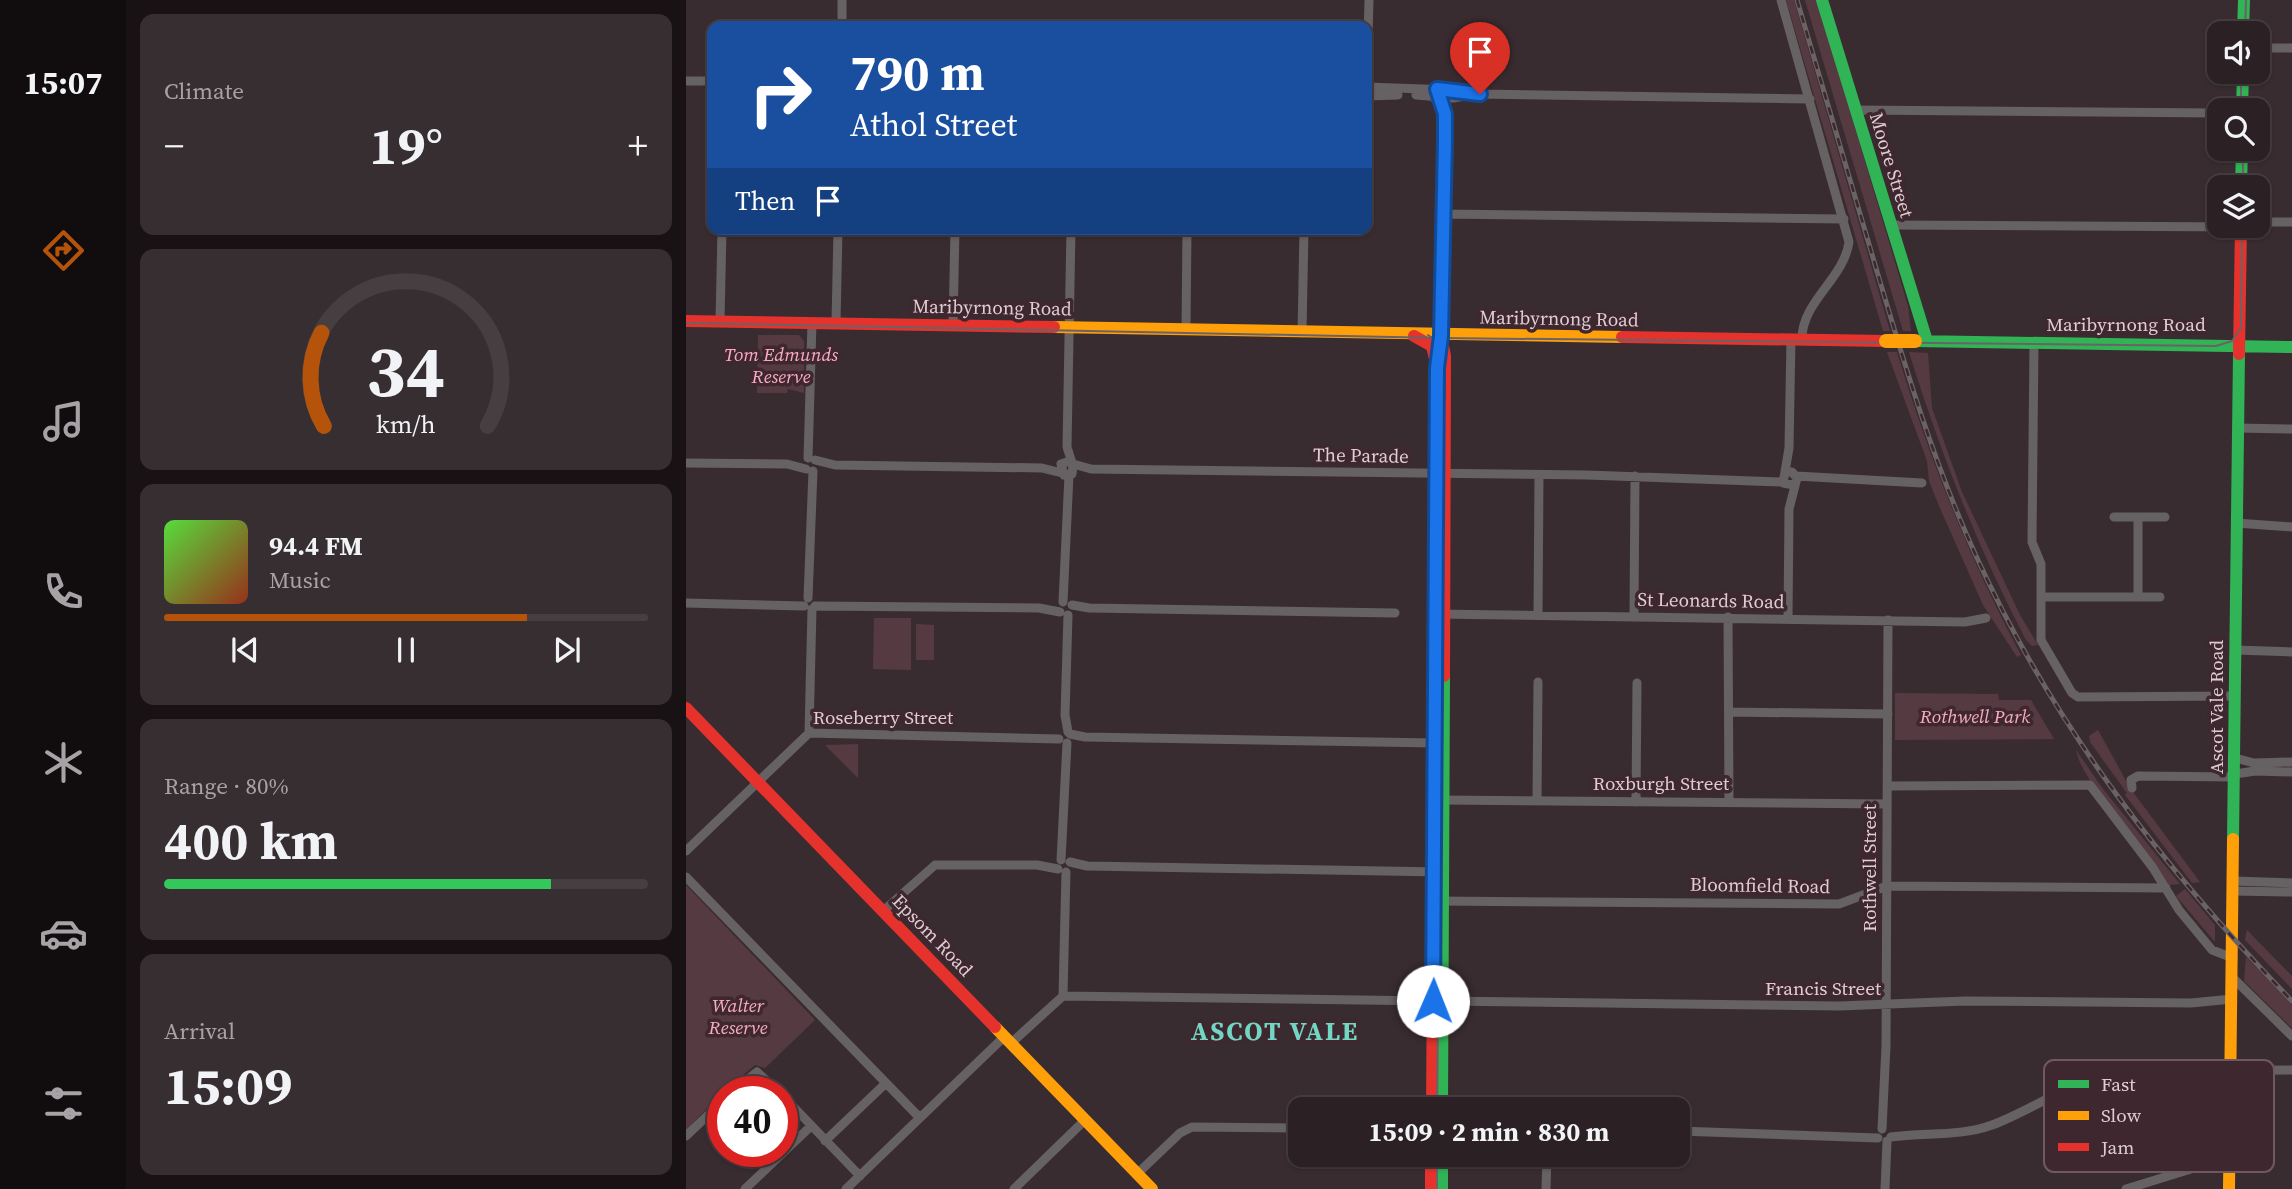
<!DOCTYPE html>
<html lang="en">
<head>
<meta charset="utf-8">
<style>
	:root { --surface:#2b2124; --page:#372e31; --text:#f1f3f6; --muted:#a6a3a6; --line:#473e41; --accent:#b45309 }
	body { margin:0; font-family:"Source Serif 4",serif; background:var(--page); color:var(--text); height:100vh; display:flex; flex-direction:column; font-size:26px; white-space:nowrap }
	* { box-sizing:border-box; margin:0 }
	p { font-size:23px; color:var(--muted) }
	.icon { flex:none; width:38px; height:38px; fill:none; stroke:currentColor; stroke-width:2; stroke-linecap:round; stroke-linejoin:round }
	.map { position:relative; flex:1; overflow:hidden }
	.drawer { display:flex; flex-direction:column; gap:14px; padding:14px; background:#181214; width:560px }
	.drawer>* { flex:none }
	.top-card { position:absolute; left:21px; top:21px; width:665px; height:214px; border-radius:14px; box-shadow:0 2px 5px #0004,0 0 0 2px var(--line); background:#1a4fa0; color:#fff; overflow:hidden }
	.tools { position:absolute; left:1521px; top:21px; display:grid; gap:14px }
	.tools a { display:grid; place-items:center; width:63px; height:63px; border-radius:14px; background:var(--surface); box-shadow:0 2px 5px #0004,0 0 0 2px var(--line); font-size:35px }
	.speed { position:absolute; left:21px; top:1076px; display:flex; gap:14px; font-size:35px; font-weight:700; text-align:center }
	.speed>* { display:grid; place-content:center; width:91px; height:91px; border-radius:50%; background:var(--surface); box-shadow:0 2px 5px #0004,0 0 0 2px var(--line); line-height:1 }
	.speed .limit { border:10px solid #d22; background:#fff; color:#111 }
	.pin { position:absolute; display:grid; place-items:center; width:60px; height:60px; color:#fff; margin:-72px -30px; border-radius:50% 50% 50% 0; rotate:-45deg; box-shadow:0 0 7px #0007 }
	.pin .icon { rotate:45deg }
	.me { position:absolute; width:77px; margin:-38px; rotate:1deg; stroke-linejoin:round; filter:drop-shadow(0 0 5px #0008) }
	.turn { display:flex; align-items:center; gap:24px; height:147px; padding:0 28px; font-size:32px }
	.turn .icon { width:91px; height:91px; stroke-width:2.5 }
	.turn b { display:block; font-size:49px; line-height:60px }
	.then { display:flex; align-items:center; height:66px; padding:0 28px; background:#0003; gap:14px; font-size:26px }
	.big { font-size:52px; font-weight:700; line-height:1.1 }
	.drawer .tile { flex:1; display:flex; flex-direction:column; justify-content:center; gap:10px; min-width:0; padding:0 24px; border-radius:14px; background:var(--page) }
	.drawer .dial { align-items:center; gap:0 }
	.dial svg { height:182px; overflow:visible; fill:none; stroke:var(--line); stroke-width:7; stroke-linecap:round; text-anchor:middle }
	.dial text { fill:var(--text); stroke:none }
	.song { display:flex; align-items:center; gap:21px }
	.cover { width:84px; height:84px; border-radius:10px; background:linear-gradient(135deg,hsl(110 70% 55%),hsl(10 70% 35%)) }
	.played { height:7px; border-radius:4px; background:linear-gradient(90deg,var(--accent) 75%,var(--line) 75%) }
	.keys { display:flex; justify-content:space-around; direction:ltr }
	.heat { display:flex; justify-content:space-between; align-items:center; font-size:38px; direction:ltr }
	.charge { height:10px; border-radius:5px; background:linear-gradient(90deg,#34c759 80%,var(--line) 0) }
	.trip { position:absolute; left:602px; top:1097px; width:402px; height:70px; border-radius:14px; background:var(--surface); box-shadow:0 2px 5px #0004,0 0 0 2px var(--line); font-weight:700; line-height:70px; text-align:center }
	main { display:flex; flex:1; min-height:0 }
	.tabs { display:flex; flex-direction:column; width:126px; justify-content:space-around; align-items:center; background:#110d0e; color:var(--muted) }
	.tabs .icon { width:49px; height:49px }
	.tabs .current { color:var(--accent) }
	.tabs b { font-size:32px; color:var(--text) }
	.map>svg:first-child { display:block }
</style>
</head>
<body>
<main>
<nav class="tabs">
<b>15:07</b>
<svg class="icon current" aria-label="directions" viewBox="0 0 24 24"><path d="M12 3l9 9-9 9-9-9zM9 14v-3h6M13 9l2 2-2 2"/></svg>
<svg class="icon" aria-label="music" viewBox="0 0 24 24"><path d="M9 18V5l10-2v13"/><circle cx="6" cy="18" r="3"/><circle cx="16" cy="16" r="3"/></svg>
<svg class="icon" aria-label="phone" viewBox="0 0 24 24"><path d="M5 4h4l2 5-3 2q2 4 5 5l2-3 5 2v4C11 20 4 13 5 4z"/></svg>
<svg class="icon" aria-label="climate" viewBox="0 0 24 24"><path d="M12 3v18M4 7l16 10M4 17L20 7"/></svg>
<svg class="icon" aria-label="car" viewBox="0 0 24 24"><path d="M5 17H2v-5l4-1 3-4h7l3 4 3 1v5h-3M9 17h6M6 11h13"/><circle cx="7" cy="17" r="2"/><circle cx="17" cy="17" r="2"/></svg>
<svg class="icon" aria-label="filters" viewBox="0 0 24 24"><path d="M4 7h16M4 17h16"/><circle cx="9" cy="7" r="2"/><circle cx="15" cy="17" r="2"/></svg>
</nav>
<section class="drawer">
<div class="tile"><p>Climate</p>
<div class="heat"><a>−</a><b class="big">19°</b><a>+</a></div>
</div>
<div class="tile dial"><svg viewBox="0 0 100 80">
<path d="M14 69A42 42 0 1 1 86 69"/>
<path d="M14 69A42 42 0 0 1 13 28" stroke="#b45309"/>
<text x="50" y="56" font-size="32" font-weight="700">34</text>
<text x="50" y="72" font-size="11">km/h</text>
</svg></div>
<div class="tile">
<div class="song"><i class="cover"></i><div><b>94.4 FM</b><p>Music</p></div></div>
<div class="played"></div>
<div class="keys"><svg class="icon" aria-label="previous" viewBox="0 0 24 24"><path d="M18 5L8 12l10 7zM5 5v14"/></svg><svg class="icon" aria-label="pause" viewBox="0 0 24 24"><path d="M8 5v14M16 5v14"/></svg><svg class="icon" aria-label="next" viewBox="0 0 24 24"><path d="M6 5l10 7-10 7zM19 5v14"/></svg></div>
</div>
<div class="tile"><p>Range · 80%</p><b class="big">400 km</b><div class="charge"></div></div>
<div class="tile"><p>Arrival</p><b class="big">15:09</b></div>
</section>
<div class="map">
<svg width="1606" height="1189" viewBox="0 0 1606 1189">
	<rect width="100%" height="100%" fill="#392c30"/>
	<path fill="#563a42" d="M 1100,0 L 1108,0 L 1204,331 L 1197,331 Z
		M 1119,0 L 1131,0 L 1222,306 L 1225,331 L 1217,331 Z
		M 72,335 L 113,335 L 118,341 L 118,393 L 102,389 L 101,393 L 71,393 Z
		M 1201,352 L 1211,352 C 1243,458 1283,558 1335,655 L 1331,657 L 1297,605 L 1253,506 L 1243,481 L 1241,461 Z
		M 1223,352 L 1242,353 L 1246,408 L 1276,492 L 1334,615 L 1352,645 L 1346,646 L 1340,640 C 1292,548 1254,452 1223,352 Z
		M 188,618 L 225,618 L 225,670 L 187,669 Z
		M 230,624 L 248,625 L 248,660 L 230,660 Z
		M 1209,693 L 1312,694 L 1313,700 L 1345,700 L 1368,739 L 1209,740 Z
		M 1412,730 L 1444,788 L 1514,882 L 1506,883 L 1439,795 L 1441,793 L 1404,742 L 1403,736 Z
		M 172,744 L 172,778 L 139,745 Z
		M 1390,750 L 1417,789 L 1494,884 L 1483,885 C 1461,854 1394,779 1390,750 Z
		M 0,885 L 129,1020 L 79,1068 L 69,1065 L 37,1092 L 0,1130 Z
		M 1499,889 L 1529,925 L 1529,942 L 1490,896 Z
		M 1561,930 L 1606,976 L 1606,989 L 1559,940 Z
		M 1560,957 L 1606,1005 L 1606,1028 L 1558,981 Z"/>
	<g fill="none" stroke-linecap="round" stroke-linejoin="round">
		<path stroke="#666162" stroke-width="9" d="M 1095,0 L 1163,242 C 1158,279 1115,302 1116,340
			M 156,26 L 156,0
			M 1572,48 L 1606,48
			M 681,75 L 683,0
			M 0,81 L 26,81
			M 681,87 L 765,90 L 794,94 L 1124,99
			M 730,95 L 767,98 L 785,95
			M 681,96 L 712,95
			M 748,98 L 756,105 L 759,119 L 755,336
			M 1170,110 L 1533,113
			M 758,214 L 1158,219
			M 1572,222 L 1606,222
			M 1204,225 L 1555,227
			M 34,321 L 36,229
			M 150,323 L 152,229
			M 267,325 L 269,229
			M 500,330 L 501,229
			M 616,333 L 618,229
			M 1348,342 L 1346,542 L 1355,564 L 1355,640 L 1386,693 L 1392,697 L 1549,696
			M 1551,428 L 1606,429
			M 122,458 L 126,323
			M 129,460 L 149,465 L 356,468 L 376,473
			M 384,461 L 375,464 L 378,475 L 386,474 L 387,466 L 381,447 L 385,229
			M 0,463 L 101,464 L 120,469
			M 387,464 L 405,469 L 901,475 L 1096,482
			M 1099,472 L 1103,448 L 1105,339
			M 1110,476 L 1236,483
			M 1428,517 L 1479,517
			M 1550,523 L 1606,527
			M 1452,596 L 1452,517
			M 1355,597 L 1474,597
			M 122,598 L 127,471
			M 377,602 L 383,475
			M 0,603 L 118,606
			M 386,605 L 403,608 L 709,613
			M 129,606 L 353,608 L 374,612
			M 749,614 L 1279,622 L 1300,618
			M 852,615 L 853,475
			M 948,616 L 949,476
			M 1042,617 L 1043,802
			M 1102,619 L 1103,509 L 1111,478 L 1106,472 L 1099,472 L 1097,483 L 1108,485
			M 1549,650 L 1606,652
			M 1043,712 L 1202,714
			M 382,732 L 379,715 L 382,615
			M 123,733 L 126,609
			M 384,734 L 399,737 L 749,743
			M 1549,758 L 1568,763 L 1606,762
			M 1549,774 L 1569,771 L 1606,772
			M 1201,786 L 1404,785 L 1467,868 L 1493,910 L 1526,950 L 1547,958
			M 1446,788 L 1445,780 L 1452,776 L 1549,777
			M 755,800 L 1201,804
			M 851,801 L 852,682
			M 950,802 L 951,683
			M 0,851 L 123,733 L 373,739
			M 375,860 L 381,743
			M 384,862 L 401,866 L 755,872
			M 0,877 L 234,1118
			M 1547,881 L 1606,883
			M 1547,891 L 1606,892
			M 748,901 L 1153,904 L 1201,886 L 1480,888
			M 197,911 L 249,865 L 351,865 L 372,869
			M 1546,977 L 1606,1036
			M 377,996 L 380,872
			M 755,1001 L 1153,1006 L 1279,1001 L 1505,1003 L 1546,999
			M 324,1044 L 377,996 L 747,1001
			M 46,1092 L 71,1072 L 93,1092
			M 96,1095 L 174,1176
			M 1196,1129 L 1200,1046 L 1202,620
			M 992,1131 L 1192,1138
			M 0,1136 L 37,1101
			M 1205,1137 C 1238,1132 1273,1137 1306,1125 C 1347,1110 1386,1080 1429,1072 L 1606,1070
			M 139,1141 L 200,1083
			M 451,1174 L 494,1133 L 506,1127 L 614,1128
			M 59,1189 L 125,1126
			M 160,1189 L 318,1037
			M 328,1189 L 399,1120
			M 860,1189 L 861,1155
			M 1199,1189 L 1201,1141
			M 1440,1189 L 1544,1157"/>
		<path stroke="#30b455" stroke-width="12" d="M 1136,0 L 1241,341
			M 1557,33 L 1558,0
			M 1556,110 L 1557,72
			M 1555,187 L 1556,149
			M 1229,341 L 1606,347
			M 1547,839 L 1553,354
			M 756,1110 L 758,676
			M 756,1155 L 756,1189"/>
		<path stroke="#ff9f0a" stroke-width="12" d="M 368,327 L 936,337
			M 309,1027 L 466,1189
			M 1543,1189 L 1547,839"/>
		<path stroke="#e5322d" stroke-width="12" d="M 0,321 L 368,327
			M 728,336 L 746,346 L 751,368
			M 755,336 L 759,356 L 758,676
			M 936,337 L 1200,341
			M 1553,354 L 1555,226
			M 0,708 L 309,1027
			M 746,1110 L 747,966
			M 745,1155 L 745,1189"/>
		<path stroke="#696366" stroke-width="2" d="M 1559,33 L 1560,0
			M 1555,110 L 1555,72
			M 1557,187 L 1557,149
			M 0,323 L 755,338 L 1530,346 L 1546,341 L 1555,328 L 1556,226
			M 742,335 L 753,342 L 757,357 L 751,1110
			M 751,1189 L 751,1155"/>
		<defs>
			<path id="rail" d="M 1111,0 C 1137,89 1164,179 1190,268 C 1219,366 1248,465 1291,558 C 1368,726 1478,869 1606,1001"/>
		</defs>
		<use href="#rail" stroke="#696366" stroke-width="5"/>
		<use href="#rail" stroke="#3e272e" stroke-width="2.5" stroke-dasharray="8" stroke-linecap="butt"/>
		<path stroke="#ff9f0a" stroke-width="14" d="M 1200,341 L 1229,341"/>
	</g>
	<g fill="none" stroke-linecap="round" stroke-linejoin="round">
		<defs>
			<path id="route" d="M 747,1001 L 751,368 L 755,336 L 759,140 L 759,114 L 751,89 L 794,94"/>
		</defs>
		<use href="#route" stroke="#114b97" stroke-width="18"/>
		<use href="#route" stroke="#1a73e8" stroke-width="12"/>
	</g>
	<g text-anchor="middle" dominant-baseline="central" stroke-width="7" stroke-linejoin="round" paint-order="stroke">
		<g font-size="19" fill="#deced3" stroke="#3e272e">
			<text transform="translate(1206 165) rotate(73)">Moore Street</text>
			<text transform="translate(306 307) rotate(1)">Maribyrnong Road</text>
			<text transform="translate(873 318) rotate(1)">Maribyrnong Road</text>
			<text x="1440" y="324">Maribyrnong Road</text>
			<text transform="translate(675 455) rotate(1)">The Parade</text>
			<text transform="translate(1025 600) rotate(1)">St Leonards Road</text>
			<text transform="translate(1530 707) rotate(-90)">Ascot Vale Road</text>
			<text x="197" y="717">Roseberry Street</text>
			<text x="975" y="783">Roxburgh Street</text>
			<text transform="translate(1183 868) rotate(-90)">Rothwell Street</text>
			<text transform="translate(1074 885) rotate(1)">Bloomfield Road</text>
			<text transform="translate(247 935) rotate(46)">Epsom Road</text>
			<text x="1137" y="988">Francis Street</text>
		</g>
		<g font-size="19" font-style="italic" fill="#f7acc3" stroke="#3e272e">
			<text x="95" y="354">Tom Edmunds<tspan x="95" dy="22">Reserve</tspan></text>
			<text x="1289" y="716">Rothwell Park</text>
			<text x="52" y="1005">Walter<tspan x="52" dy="22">Reserve</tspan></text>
		</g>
		<g font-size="26" font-weight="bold" letter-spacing="2" fill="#71d7c2" stroke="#3e272e">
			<text x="589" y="1031">ASCOT VALE</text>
		</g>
	</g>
	<rect x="1358" y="1060" width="230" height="112" rx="10" fill="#3e272e" stroke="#6e5960" stroke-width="2"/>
	<rect x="1372" y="1080" width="31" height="8" fill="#30b455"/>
	<rect x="1372" y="1111" width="31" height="9" fill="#ff9f0a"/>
	<rect x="1372" y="1143" width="31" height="8" fill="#e5322d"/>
	<g font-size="19" fill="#deced3">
		<text x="1415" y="1091">Fast</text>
		<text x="1415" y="1122">Slow</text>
		<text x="1415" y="1154">Jam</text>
	</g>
</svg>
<div class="tools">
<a><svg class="icon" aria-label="sound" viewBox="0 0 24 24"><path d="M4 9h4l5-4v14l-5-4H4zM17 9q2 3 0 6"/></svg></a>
<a><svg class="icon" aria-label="search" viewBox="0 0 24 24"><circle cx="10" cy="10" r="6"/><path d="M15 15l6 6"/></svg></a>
<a><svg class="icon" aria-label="layers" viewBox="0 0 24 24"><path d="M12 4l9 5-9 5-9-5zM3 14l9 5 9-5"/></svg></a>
</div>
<div class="speed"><div class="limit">40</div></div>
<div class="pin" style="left:794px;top:94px;background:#d93025"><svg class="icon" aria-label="arrive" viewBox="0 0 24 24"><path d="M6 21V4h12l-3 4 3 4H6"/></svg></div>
<svg class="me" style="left:747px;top:1001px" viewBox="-20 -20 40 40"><circle r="19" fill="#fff"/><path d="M0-13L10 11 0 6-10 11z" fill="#1a73e8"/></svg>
<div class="trip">15:09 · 2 min · 830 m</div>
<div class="top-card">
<div class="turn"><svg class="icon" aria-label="right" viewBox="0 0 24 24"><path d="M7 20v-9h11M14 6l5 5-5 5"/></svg><div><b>790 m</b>Athol Street</div></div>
<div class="then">Then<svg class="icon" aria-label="arrive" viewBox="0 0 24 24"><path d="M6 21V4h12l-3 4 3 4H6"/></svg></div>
</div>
</div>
</main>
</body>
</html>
